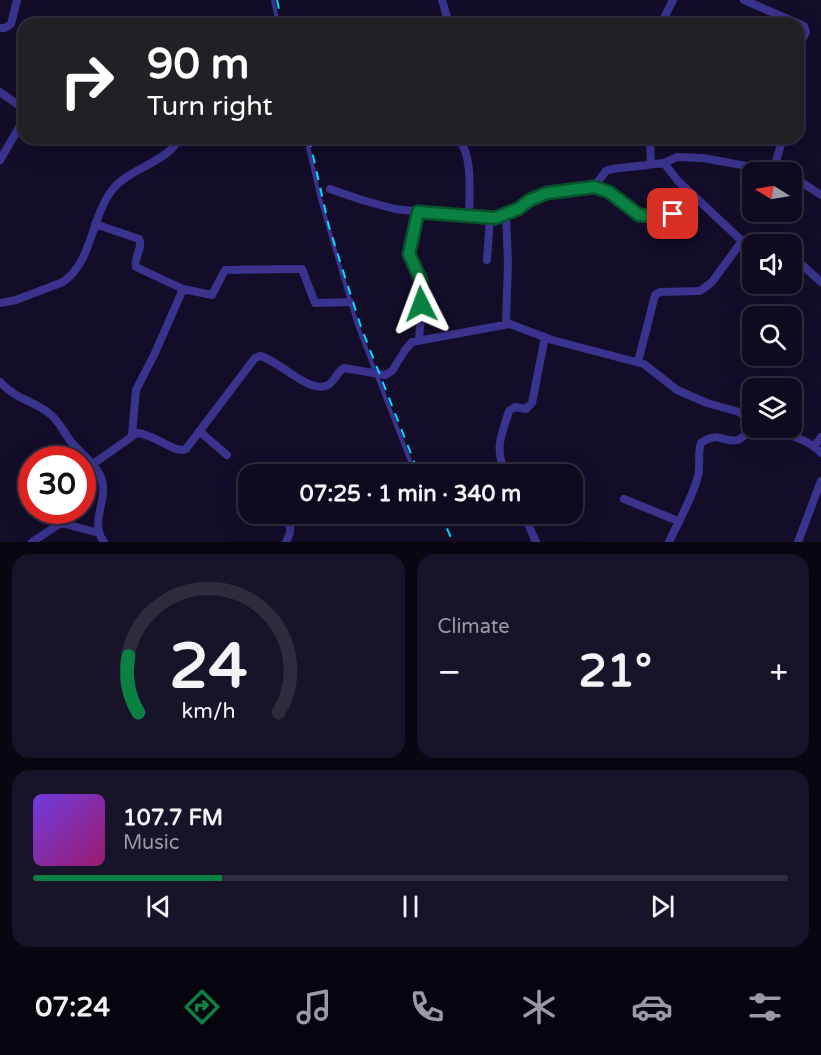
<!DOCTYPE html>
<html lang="en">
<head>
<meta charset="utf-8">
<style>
	:root { --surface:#0e0a1f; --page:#171328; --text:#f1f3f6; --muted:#9b9aa4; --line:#2e2b3d; --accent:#0b8043 }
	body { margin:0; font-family:"Varela Round",sans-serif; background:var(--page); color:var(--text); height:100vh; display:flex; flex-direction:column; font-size:22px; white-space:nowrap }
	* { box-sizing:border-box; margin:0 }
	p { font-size:20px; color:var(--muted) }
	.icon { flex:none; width:33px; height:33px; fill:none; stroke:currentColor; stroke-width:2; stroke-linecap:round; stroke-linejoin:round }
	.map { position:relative; height:542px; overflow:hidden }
	.panel { display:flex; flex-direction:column; gap:12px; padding:12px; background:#080611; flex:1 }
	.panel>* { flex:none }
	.top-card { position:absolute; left:18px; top:18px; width:786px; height:126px; border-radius:18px; box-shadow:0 6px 24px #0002,0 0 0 2px var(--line); background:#202124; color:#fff; overflow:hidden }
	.needle { width:39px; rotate:281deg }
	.tools { position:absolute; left:742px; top:162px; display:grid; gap:12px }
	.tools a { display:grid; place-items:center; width:60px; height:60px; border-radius:12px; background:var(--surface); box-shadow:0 6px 24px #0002,0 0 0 2px var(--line); font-size:30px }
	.speed { position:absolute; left:18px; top:446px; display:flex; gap:12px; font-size:30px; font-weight:700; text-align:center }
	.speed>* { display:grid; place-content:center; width:78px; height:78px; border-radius:50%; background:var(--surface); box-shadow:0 6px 24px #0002,0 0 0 2px var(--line); line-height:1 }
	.speed .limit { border:9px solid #d22; background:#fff; color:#111 }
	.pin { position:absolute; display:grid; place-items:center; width:51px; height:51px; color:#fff; margin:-26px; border-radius:12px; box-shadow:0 3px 9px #0006 }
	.me { position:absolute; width:66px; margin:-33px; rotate:357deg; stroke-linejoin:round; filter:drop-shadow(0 0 4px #0008) }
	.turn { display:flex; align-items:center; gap:21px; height:126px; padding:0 30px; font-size:27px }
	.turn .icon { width:78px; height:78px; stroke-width:2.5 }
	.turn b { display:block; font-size:42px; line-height:51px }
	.big { font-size:45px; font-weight:700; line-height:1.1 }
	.panel .tile { flex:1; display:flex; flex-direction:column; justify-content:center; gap:9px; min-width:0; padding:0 21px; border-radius:18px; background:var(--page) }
	.panel .dial { align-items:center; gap:0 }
	.dial svg { height:156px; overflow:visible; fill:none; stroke:var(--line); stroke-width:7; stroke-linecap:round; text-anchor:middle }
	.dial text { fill:var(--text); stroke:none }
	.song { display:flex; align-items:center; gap:18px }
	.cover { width:72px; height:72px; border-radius:9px; background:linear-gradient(135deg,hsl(260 70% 55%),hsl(320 70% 35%)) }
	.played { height:6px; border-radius:3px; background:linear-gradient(90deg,var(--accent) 25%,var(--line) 25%) }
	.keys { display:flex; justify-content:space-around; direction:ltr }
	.heat { display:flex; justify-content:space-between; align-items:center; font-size:33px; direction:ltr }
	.panel .tiles { flex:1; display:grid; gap:12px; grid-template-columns:1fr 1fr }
	.tile:last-child { grid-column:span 2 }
	.trip { position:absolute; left:238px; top:464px; width:345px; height:60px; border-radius:18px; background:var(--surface); box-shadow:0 6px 24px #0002,0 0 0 2px var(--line); font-weight:700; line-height:60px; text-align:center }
	.tab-bar { display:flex; height:96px; justify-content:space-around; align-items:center; background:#06040c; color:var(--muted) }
	.tab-bar .icon { width:42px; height:42px }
	.tab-bar .active { color:var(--accent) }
	.tab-bar b { font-size:27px; color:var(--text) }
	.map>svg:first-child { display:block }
</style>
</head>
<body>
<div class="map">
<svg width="821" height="542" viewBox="0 0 821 542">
	<rect width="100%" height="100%" fill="#130d29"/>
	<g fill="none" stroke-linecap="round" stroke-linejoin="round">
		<path stroke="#3a338d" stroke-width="4" d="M 273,0 L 278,24
			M 306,138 L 320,199 L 357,325 L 415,474"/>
		<path stroke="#3a338d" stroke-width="8" d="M 442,0 L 449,24
			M 744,0 L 804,26 L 806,32 L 798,49
			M 661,24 L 673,0
			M 0,28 L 5,28 L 11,24 L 17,0
			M 0,92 L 24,109
			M 456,138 C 474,150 469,197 469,217
			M 650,138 L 651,164
			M 0,160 L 24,119
			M 664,163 L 677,157 L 703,158 L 781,172
			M 773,171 L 783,138
			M 792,176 L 821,195
			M 594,187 L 609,192 L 634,211 L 645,216 L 668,216 L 673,214 L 693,194
			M 330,189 L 362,200 L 395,209 L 469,217 L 495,218 L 518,209 L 530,200 L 547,193 L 594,187 L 606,171 L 612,169 L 664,163 L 678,181 L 742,241 L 753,246
			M 418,211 L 409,249 C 410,260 419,269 421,281 C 424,299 420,321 419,340
			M 95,224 L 139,239 C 144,248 133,257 136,267 L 183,289 L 212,295 L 225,270 L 299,269 L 302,269 L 315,303 L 350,302
			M 487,260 L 490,217
			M 792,262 L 801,264 L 821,282
			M 0,303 L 16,300 L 63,282 C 93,261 91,216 113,189 C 130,168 170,161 179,138
			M 506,323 L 508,263 L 506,215
			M 638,362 L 655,295 L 660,292 L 700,291 L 712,282 L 742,241
			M 0,382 C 18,401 33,400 50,414 C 60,422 65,435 73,444 C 82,454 94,463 100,475 C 111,497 88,522 104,542
			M 768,428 C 784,434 809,439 821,453
			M 199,431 L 227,455
			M 132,434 L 136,390 L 155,353 L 183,289
			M 814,447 L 821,437
			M 93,464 L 137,433 C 155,434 174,454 186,449 L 255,358 L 260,356 C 279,360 309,395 328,385 C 335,381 337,372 344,368 L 385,375 L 392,371 L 405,350 L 412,342 L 510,324 L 552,340 L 644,364 L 677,390 L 707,403 L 739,412 L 753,422
			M 506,474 C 494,447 501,437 509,411 L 515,407 L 526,409 L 532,403 L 545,337
			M 624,499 L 678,521
			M 278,513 L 290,526 L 290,533 L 286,542
			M 523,513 L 536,542
			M 32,542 L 61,523 L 99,533
			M 669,542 C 678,522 693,497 698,476 C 701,464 697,454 701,443 C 719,430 725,444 738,440 C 744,437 749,431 753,427
			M 798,542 L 821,481"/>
		<path stroke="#02dcff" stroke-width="2" stroke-dasharray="9 8" stroke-linecap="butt" d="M 277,0 L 282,24
			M 309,138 L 329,227 L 361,327 L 419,474
			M 440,513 L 453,542"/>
	</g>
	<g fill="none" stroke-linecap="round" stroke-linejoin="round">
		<defs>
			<path id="route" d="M 421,304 L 421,280 L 409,254 L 418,212 L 495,218 L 518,209 L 530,200 L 547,193 L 594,187 L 609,192 L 639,215 L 659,217 L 673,214"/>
		</defs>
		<use href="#route" stroke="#07532c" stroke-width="15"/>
		<use href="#route" stroke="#0b8043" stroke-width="10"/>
	</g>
</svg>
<div class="tools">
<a><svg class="needle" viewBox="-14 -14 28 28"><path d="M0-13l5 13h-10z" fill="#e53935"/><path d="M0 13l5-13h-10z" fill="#9b9aa4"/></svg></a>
<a><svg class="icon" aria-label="sound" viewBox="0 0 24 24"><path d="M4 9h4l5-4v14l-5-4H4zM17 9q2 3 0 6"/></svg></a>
<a><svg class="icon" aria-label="search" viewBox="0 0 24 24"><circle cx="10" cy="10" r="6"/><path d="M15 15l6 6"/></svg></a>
<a><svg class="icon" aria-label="layers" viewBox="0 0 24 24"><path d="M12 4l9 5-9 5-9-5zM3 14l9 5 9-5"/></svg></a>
</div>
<div class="speed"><div class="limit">30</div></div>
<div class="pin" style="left:673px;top:214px;background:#d93025"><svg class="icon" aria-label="arrive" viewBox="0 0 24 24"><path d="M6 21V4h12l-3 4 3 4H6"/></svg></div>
<svg class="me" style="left:421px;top:304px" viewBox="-20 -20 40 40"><path d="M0-17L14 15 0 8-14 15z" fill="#0b8043" stroke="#fff" stroke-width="4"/></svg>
<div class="trip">07:25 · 1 min · 340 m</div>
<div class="top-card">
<div class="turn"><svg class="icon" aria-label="right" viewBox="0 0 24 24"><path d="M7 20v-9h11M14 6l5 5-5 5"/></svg><div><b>90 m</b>Turn right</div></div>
</div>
</div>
<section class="panel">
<div class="tiles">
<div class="tile dial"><svg viewBox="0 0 100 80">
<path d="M14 69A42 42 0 1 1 86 69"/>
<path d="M14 69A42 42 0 0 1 9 40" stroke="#0b8043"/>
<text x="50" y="56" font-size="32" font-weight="700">24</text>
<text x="50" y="72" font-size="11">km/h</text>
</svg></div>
<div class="tile"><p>Climate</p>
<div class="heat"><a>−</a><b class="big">21°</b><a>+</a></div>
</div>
<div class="tile">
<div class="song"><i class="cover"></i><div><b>107.7 FM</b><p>Music</p></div></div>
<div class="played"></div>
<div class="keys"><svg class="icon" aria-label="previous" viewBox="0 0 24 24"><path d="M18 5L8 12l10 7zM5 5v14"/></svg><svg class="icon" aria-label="pause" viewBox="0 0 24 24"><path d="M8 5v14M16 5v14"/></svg><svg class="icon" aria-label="next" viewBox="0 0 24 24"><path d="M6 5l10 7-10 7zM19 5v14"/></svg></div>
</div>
</div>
</section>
<nav class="tab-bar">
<b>07:24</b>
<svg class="icon active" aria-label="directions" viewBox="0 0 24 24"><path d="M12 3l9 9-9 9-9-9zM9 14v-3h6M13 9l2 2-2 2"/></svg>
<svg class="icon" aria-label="music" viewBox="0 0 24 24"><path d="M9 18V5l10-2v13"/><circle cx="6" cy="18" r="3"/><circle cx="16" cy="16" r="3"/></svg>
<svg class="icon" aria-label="phone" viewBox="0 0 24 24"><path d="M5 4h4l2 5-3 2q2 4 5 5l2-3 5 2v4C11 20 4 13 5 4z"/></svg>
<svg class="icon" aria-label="climate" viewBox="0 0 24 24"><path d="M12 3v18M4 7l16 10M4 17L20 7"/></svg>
<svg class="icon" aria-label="car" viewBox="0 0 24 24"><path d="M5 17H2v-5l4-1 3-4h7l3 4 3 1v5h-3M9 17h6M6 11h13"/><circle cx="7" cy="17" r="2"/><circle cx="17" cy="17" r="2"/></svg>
<svg class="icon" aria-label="filters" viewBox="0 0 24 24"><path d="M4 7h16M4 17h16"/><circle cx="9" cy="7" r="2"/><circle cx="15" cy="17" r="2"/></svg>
</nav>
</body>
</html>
